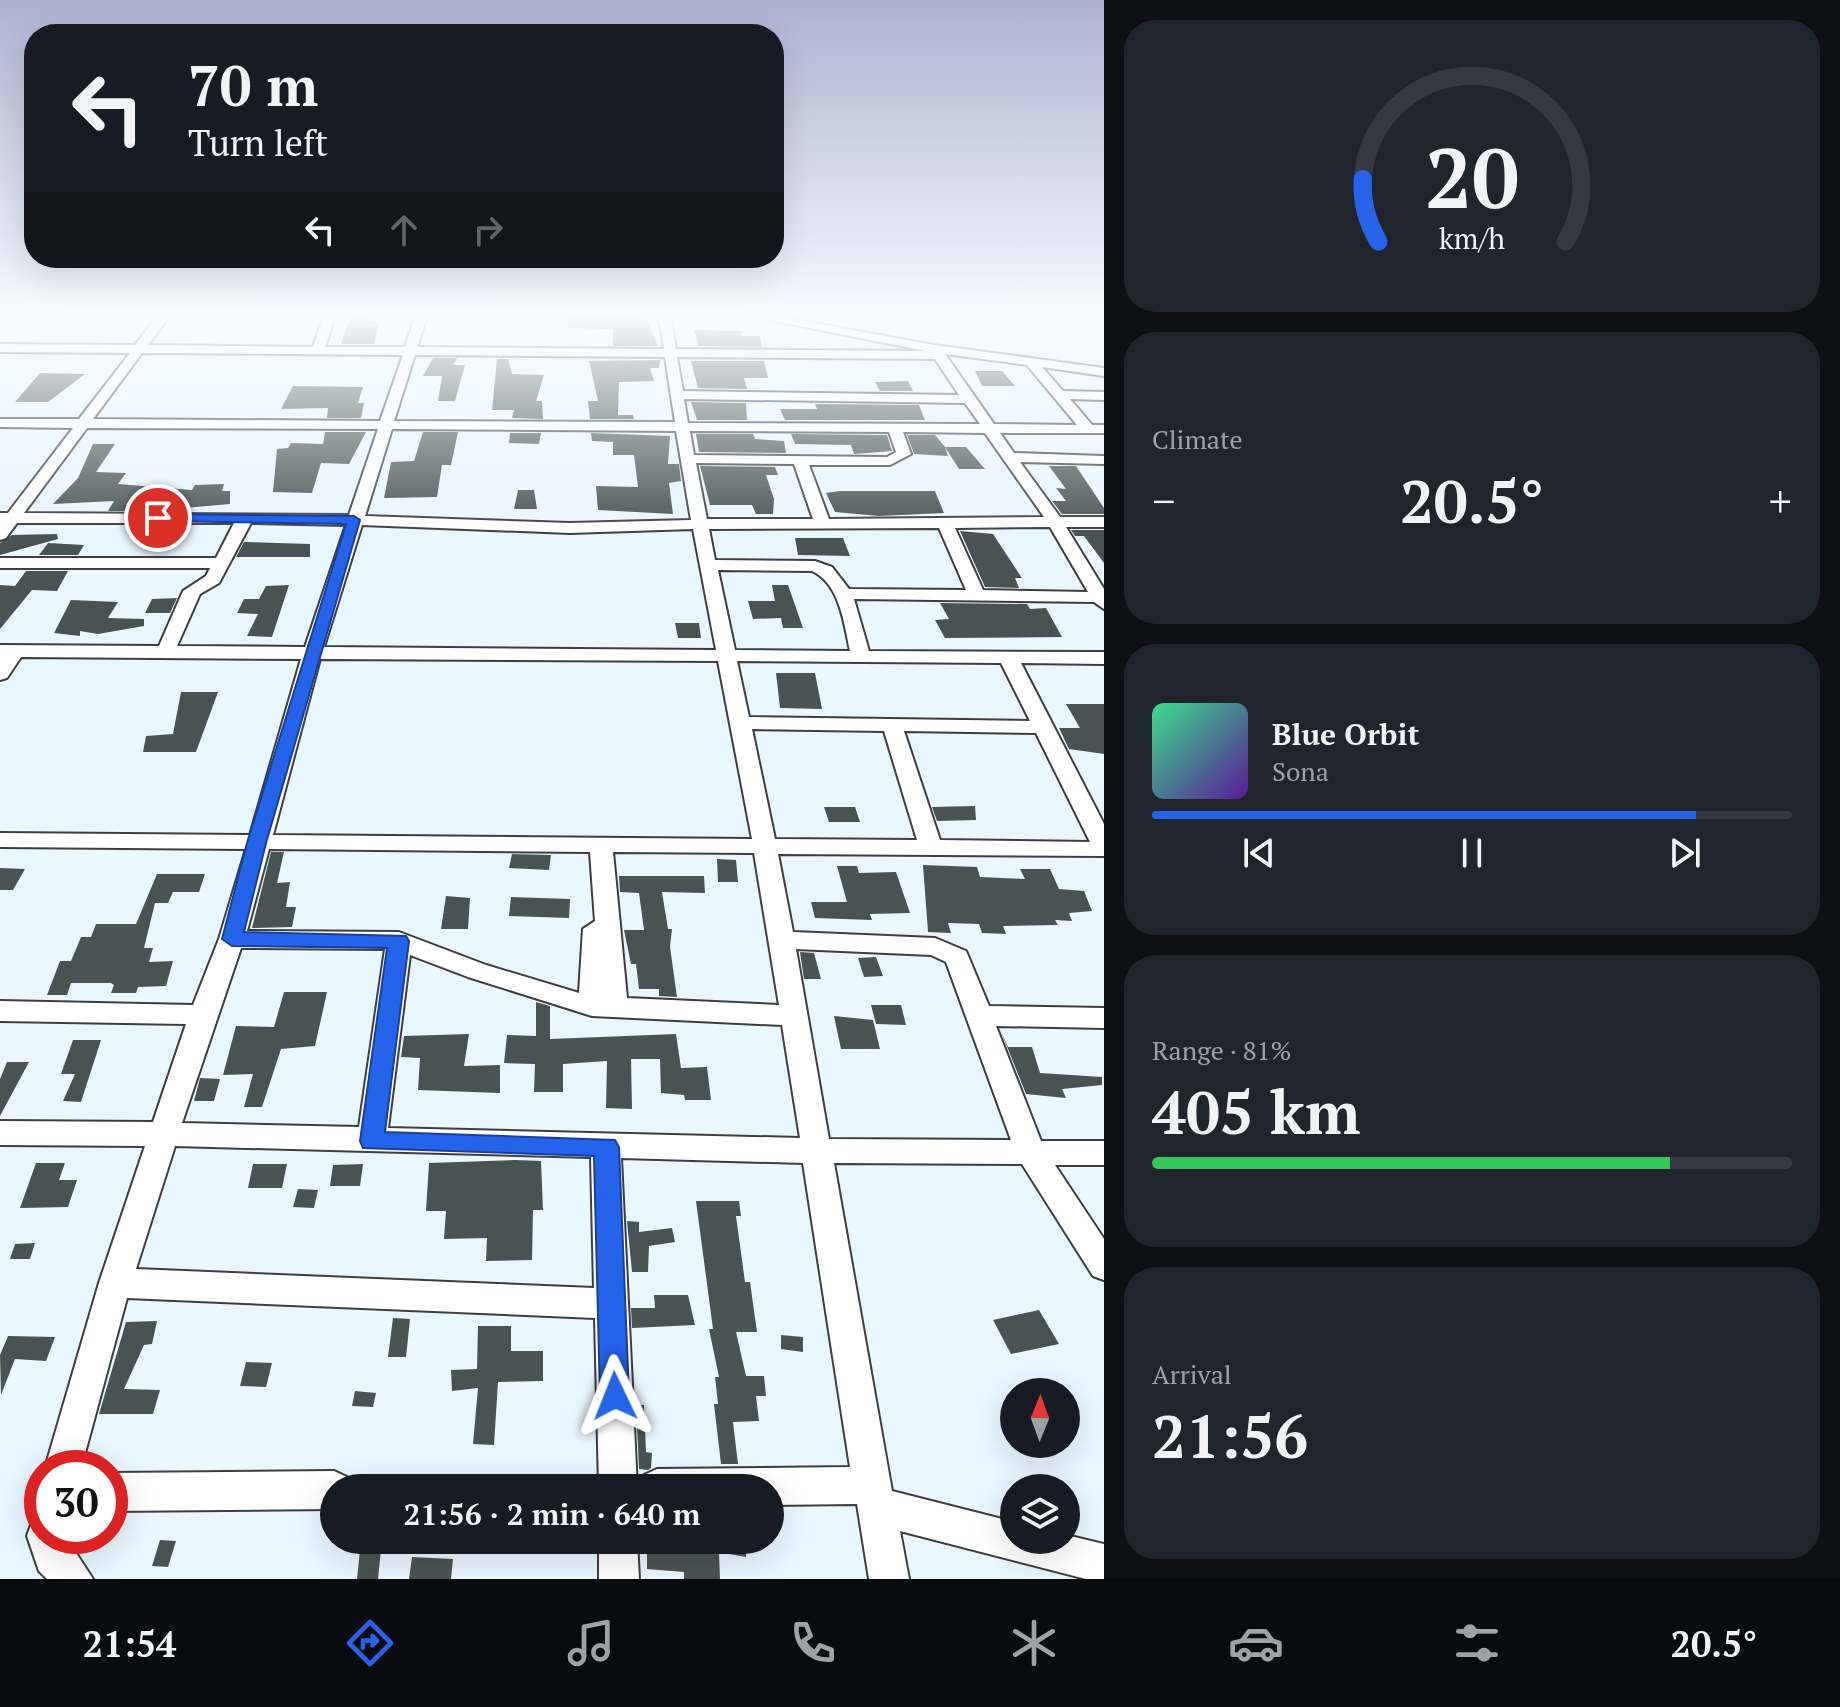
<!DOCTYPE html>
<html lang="en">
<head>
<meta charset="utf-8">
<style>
	:root { --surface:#171b24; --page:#20242c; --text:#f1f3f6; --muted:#9ea1a6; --line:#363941; --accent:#2563eb }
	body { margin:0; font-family:"PT Serif",serif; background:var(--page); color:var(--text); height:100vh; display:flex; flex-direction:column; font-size:30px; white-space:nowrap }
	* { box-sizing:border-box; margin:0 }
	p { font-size:26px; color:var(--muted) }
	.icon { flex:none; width:44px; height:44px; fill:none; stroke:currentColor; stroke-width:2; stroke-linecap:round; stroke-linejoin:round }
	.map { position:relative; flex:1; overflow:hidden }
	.side { display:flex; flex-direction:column; gap:20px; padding:20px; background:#0d0f14; width:736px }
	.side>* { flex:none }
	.hud { position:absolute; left:24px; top:24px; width:760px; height:244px; border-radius:32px; box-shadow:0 8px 32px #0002; background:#171b24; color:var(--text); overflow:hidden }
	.needle { width:52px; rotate:1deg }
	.tools { position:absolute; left:1000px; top:1378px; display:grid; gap:16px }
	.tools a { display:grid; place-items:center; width:80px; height:80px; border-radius:50%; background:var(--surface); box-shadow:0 8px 32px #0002; font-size:40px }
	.speed { position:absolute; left:24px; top:1450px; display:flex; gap:16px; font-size:40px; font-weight:700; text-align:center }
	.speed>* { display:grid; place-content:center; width:104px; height:104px; border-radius:50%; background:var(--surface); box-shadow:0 8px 32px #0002; line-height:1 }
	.speed .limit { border:12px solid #d22; background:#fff; color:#111 }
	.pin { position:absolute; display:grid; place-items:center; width:68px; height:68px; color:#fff; margin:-34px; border:4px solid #fff; border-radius:50%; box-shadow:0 2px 8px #0007 }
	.me { position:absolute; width:88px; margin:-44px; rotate:358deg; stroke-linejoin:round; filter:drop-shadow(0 0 6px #0008) }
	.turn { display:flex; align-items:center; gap:28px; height:168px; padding:0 32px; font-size:36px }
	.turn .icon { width:104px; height:104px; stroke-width:2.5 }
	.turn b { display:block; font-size:56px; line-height:68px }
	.lanes { display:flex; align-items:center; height:76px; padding:0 32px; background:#0003; justify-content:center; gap:40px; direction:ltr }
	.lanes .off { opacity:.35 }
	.big { font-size:60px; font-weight:600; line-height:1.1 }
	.side .widget { flex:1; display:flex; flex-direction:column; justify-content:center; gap:12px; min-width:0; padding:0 28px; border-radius:32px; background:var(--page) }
	.side .dial { align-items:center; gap:0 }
	.dial svg { height:208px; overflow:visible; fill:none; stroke:var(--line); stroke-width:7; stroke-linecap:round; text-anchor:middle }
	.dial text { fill:var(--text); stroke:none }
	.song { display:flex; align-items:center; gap:24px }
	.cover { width:96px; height:96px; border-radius:12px; background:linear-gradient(135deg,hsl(150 70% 55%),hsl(270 70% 35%)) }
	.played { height:8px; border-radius:4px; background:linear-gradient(90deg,var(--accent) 85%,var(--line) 85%) }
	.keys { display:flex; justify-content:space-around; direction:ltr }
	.heat { display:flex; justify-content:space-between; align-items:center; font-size:44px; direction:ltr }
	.charge { height:12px; border-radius:6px; background:linear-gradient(90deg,#34c759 81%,var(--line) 0) }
	.trip { position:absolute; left:320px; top:1474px; width:464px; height:80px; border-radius:40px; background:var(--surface); box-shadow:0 8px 32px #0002; font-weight:600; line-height:80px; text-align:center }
	.tabs { display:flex; height:128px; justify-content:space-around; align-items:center; background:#090b0e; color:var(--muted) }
	.tabs .icon { width:56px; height:56px }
	.tabs .current { color:var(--accent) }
	.tabs b { font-size:36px; color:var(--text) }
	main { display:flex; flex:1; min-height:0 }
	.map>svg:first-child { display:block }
</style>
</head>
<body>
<main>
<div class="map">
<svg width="1104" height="1579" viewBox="0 0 1104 1579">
	<rect width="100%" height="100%" fill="#e9f7ff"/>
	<path fill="#485453" d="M 568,314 L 637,315 L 636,319 L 646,319 L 658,346 L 613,346 L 613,329 L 568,328 Z
		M 351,315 L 370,315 L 368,321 L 380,321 L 374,344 L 341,344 Z
		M 694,330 L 742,331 L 741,336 L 760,336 L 762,347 L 699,346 Z
		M 433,358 L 457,358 L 453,365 L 465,365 L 455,401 L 438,401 L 442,376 L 423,376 Z
		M 497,359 L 508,359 L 512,374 L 544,375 L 536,401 L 542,401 L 543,419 L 512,418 L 514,410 L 492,410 Z
		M 660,360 L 659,368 L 650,368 L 654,381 L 619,382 L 618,415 L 633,415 L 634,419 L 590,419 L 588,401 L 598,401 L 589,361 Z
		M 691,361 L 764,361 L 768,378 L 744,378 L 747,389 L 698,388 Z
		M 975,371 L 1002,371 L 1015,386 L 982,386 Z
		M 40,373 L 85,374 L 48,402 L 15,402 Z
		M 908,381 L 913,391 L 880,391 L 875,382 Z
		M 293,386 L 363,387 L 358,403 L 364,403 L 361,418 L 327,418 L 328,408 L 281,409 Z
		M 691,402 L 746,403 L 747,420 L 697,420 Z
		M 815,404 L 919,405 L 925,420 L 785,420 L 780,409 L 817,409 Z
		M 325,432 L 366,432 L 349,464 L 321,463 L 312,493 L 273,492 L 277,449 L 288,448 L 291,443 L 323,444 Z
		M 423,432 L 458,432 L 451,465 L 442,465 L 437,497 L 384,498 L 391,462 L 414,461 Z
		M 510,433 L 541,433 L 539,444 L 509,443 Z
		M 591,433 L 670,436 L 668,464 L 679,464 L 681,481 L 669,483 L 673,514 L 598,510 L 596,486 L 638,487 L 634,455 L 613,455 L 613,442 L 592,441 Z
		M 696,434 L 753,434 L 755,439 L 784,441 L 786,453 L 699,452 Z
		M 791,434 L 887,435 L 892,451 L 854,454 L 851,445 L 795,444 Z
		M 907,435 L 935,435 L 945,447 L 966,447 L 985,469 L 959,469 L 945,447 L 948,456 L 914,454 Z
		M 93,444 L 115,444 L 96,472 L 126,473 L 118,484 L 192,490 L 195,485 L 224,484 L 222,491 L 230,491 L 230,504 L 149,511 L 108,511 L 114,501 L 53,504 L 78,478 Z
		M 700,466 L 775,467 L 778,475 L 766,475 L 774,499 L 773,514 L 756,514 L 752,505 L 710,505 Z
		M 1049,466 L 1076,466 L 1104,508 L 1104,514 L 1062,514 L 1052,501 L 1066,501 L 1056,488 L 1066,489 Z
		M 518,490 L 534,490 L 537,509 L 514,509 Z
		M 840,491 L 935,491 L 944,513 L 879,516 L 835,512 L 826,493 Z
		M 1071,530 L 1104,530 L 1104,563 L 1084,536 L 1075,536 Z
		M 960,531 L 993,534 L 1022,578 L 1015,578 L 1019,588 L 985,587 Z
		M 57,534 L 58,539 L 0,555 L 0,543 L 12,535 Z
		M 795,538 L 843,538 L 850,556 L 798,555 Z
		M 244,542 L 310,544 L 310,557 L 236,557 Z
		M 48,543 L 84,545 L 78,555 L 39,555 Z
		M 26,571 L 68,571 L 57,591 L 32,590 L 0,629 L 0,585 L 15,586 Z
		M 289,585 L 272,637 L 247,636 L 258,614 L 237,613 L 244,599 L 259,599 L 266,586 Z
		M 772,585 L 788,585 L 803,628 L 783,628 L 781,618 L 753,619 L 748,601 L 775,601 Z
		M 177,598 L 170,613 L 145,613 L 152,599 Z
		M 71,600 L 118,602 L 108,618 L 144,619 L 144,626 L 98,634 L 80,631 L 80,636 L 54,633 Z
		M 940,603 L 1027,604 L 1030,609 L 1046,608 L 1062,637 L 945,638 L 935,620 L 949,619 Z
		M 675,623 L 699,623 L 701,638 L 678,638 Z
		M 776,673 L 815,673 L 822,709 L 780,708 Z
		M 181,692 L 218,692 L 196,752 L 143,752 L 146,736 L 173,734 Z
		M 1066,704 L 1104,704 L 1104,754 L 1069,749 L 1059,728 L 1080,728 Z
		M 975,806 L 976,820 L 937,821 L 932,807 Z
		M 824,807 L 855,807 L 860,822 L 829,822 Z
		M 271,852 L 284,852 L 277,883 L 290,882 L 286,907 L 296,907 L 292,927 L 252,928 Z
		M 512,854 L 551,855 L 549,870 L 509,868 Z
		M 717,859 L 736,860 L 738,882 L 718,882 Z
		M 923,865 L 977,867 L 980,877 L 1025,879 L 1020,869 L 1050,869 L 1059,889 L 1084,891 L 1092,911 L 1069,913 L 1072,921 L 1055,920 L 1058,925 L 1003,926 L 1006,934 L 982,933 L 979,924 L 948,923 L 951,933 L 928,932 Z
		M 837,866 L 857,866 L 859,873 L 896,872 L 910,913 L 870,914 L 872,920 L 815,918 L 811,902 L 847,902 Z
		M 0,868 L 25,869 L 13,890 L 0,890 Z
		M 157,874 L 205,874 L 199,892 L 173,892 L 168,903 L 155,903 L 144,948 L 153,948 L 149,962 L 173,961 L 166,986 L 138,987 L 136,993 L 111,993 L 114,985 L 111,983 L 71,983 L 67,995 L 47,995 L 60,961 L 71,961 L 81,937 L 91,937 L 96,924 L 136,924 Z
		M 619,876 L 704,876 L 705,893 L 662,892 L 668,929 L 672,929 L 670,947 L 677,997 L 659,996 L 659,989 L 639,989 L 636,964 L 631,964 L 624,930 L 644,930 L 639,893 L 620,892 Z
		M 446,896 L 470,898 L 468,929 L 441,929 Z
		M 511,897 L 570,899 L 569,918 L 509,916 Z
		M 800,952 L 814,953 L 821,979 L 804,979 Z
		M 876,957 L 883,976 L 864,977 L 858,958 Z
		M 284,992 L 327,992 L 315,1046 L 281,1049 L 262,1107 L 244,1107 L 253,1074 L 223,1075 L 236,1026 L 274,1027 Z
		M 536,1002 L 550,1006 L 550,1039 L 676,1034 L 681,1068 L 707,1067 L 711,1100 L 685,1100 L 684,1095 L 661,1093 L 660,1059 L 631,1059 L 632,1109 L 606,1108 L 607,1061 L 563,1064 L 563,1092 L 534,1092 L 535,1064 L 504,1063 L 507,1035 L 536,1036 Z
		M 871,1005 L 901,1005 L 906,1025 L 876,1024 Z
		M 834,1016 L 873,1020 L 880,1049 L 841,1049 Z
		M 1000,1029 L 1008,1047 L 1032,1047 L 1040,1073 L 1102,1077 L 1102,1085 L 1062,1089 L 1066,1098 L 1026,1094 Z
		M 469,1034 L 464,1066 L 500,1065 L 500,1093 L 418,1090 L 420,1058 L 401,1057 L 404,1036 Z
		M 73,1040 L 101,1040 L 81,1102 L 63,1101 L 75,1074 L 61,1074 Z
		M 7,1062 L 29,1062 L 0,1116 L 0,1079 Z
		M 200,1078 L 220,1079 L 214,1101 L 194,1101 Z
		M 515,1160 L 541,1161 L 543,1210 L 533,1210 L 532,1260 L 486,1261 L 487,1238 L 444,1239 L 446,1211 L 426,1211 L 429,1163 Z
		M 36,1163 L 65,1163 L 59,1180 L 77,1180 L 68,1207 L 20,1208 Z
		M 253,1164 L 287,1164 L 282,1188 L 248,1188 Z
		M 363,1164 L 360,1186 L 330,1186 L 333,1165 Z
		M 298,1189 L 318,1190 L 314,1208 L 293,1207 Z
		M 696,1201 L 739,1201 L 741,1216 L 736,1216 L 745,1282 L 750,1282 L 757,1332 L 736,1332 L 746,1376 L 764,1376 L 766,1396 L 756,1396 L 759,1421 L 733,1422 L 738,1464 L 721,1464 L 714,1404 L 718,1404 L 715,1377 L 719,1377 L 709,1329 L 713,1329 Z
		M 627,1221 L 639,1222 L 639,1232 L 672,1228 L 675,1242 L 649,1246 L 648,1272 L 632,1272 Z
		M 35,1243 L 30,1259 L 10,1259 L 15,1244 Z
		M 654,1295 L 688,1295 L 695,1325 L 632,1328 L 631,1308 L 655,1308 Z
		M 1039,1310 L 1059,1344 L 1011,1354 L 993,1320 Z
		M 393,1318 L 410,1319 L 406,1357 L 388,1357 Z
		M 157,1321 L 152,1344 L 144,1345 L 124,1389 L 160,1390 L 153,1414 L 99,1414 L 126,1322 Z
		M 478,1326 L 511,1326 L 511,1351 L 543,1351 L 543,1381 L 498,1382 L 494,1445 L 473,1444 L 478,1388 L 452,1391 L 451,1370 L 477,1369 Z
		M 781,1335 L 803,1337 L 803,1352 L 781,1349 Z
		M 8,1336 L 55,1337 L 46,1361 L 15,1359 L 1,1395 L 0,1355 Z
		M 246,1362 L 272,1363 L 266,1387 L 240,1386 Z
		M 355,1391 L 376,1393 L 373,1407 L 352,1406 Z
		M 636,1405 L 644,1405 L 646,1452 L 652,1453 L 651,1468 L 648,1470 L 639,1469 Z
		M 160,1540 L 176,1541 L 168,1567 L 152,1566 Z
		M 361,1540 L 382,1540 L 378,1579 L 357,1579 Z
		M 696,1540 L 747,1540 L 746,1557 L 695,1548 Z
		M 647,1546 L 719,1553 L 720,1579 L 684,1579 L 684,1572 L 647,1569 Z
		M 412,1557 L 453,1559 L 451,1579 L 409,1579 Z"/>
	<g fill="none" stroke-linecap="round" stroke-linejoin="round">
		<defs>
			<path id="street" d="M 159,314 L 171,314 L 148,345 L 313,347 L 324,314 L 336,314 L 325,347 L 405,347 L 416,314 L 428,314 L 417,347 L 664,349 L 659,314 L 671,314 L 676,349 L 926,351 L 739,314 L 765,314 L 934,345 L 1104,368 L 1104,376 L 1042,367 L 1063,391 L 1104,392 L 1104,400 L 1070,399 L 1092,425 L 1104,425 L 1104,433 L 1000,433 L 1014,453 L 1104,456 L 1104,464 L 1020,462 L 1060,517 L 1104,517 L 1104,527 L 1066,527 L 1104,589 L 1104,609 L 1094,602 L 854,599 L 869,651 L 1104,652 L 1104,664 L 1021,663 L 1104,824 L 1104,856 L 778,854 L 793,932 L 935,938 L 966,951 L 989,1006 L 1104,1008 L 1104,1028 L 996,1026 L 1041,1141 L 1104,1141 L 1104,1165 L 1055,1165 L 1104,1239 L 1104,1280 L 1093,1276 L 1022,1164 L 834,1163 L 892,1491 L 1014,1522 L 1014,1540 L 1066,1540 L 1066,1535 L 1104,1544 L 1104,1579 L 1086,1579 L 900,1531 L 909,1579 L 869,1579 L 857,1504 L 770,1505 L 770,1488 L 638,1488 L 644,1475 L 657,1469 L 850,1467 L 803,1163 L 621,1158 L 637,1488 L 599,1488 L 595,1318 L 127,1298 L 81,1468 L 45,1468 L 99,1283 L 145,1146 L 0,1145 L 0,1121 L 153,1122 L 186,1024 L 0,1021 L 0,1001 L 193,1005 L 219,939 L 246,849 L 0,847 L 0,833 L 250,835 L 301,659 L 21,657 L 7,678 L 0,680 L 0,645 L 159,646 L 183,591 L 206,576 L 210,568 L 0,568 L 0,558 L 216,558 L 234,523 L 17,523 L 6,538 L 0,540 L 0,513 L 8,513 L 73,428 L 0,427 L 0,419 L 79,419 L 130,353 L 0,352 L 0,344 L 135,345 ZM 142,353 L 403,355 L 380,421 L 93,419 ZM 945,354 L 1027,365 L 1077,425 L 994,424 ZM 415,355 L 665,357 L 675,422 L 394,421 ZM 677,357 L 935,359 L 959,395 L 683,391 ZM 684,399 L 965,403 L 980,424 L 688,423 ZM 87,428 L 378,429 L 349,515 L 24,513 ZM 392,429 L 676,431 L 691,520 L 570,523 L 365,516 ZM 690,431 L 889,432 L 896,452 L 887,457 L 694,455 ZM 903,432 L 985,433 L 1044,517 L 829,519 L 809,465 L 890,465 L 911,454 ZM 696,463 L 794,464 L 813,519 L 707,519 ZM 251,523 L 346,525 L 305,647 L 177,646 L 200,594 L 219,583 ZM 362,525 L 570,533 L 693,529 L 716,650 L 324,647 ZM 1050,527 L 1088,592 L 983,590 L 955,528 ZM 939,528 L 966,590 L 849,589 L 832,567 L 815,561 L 715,560 L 709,529 ZM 718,570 L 812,571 C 840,584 844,623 850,651 L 735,650 ZM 320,659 L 718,661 L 752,839 L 273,835 ZM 737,661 L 1001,663 L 1030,721 L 749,717 ZM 752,729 L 884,731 L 917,840 L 775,839 ZM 904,731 L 1036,733 L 1090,842 L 940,840 ZM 269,849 L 590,852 L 595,921 L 583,929 L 579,993 L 486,965 L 399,932 L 247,931 ZM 613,852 L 754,853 L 779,1005 L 627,998 ZM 241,948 L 385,949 L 359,1127 L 182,1123 ZM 796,949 L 931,955 L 946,962 L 1011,1140 L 829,1139 ZM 410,955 L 468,977 L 592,1016 L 782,1025 L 800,1138 L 388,1128 ZM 175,1146 L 591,1157 L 594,1288 L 136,1269 Z
				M 334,1471 L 347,1477 L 352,1488 L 334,1488 L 334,1509 L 110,1511 L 110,1473 Z
				M 42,1518 L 42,1536 L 65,1536 L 93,1579 L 47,1579 L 39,1571 L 27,1536 L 32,1522 Z
				M 599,1540 L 637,1540 L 639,1579 L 599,1579 Z"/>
		</defs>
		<use href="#street" stroke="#3e3e3e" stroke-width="4"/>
		<use href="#street" fill="#fff" fill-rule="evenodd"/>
	</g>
	<linearGradient id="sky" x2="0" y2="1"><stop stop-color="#adb2d2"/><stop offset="0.59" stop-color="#f5fbff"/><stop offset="1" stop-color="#f5fbff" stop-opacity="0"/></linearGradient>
	<rect width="1104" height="535" fill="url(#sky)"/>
	<path fill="#2563eb" stroke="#184099" stroke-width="2" d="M 158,514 L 354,516 L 360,520 L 266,843 L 244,932 L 406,936 L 409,941 L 385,1132 L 615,1140 L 619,1147 L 629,1396 L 625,1406 L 615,1410 L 604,1406 L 600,1396 L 594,1156 L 363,1148 L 360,1141 L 387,948 L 232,946 L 222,939 L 247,843 L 346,524 L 153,521 L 151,518 Z"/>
</svg>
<div class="tools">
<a><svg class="needle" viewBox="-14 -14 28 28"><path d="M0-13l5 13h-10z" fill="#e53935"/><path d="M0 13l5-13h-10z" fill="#9ea1a6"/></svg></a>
<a><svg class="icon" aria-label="layers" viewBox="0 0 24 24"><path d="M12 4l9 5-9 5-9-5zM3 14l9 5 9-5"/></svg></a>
</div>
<div class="speed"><div class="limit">30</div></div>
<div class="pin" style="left:158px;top:518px;background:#d93025"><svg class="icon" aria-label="arrive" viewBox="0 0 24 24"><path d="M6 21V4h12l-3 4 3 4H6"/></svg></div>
<svg class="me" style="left:615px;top:1396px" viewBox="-20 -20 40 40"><path d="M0-17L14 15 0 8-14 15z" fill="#2563eb" stroke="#fff" stroke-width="4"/></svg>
<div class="trip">21:56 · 2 min · 640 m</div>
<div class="hud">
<div class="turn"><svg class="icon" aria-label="left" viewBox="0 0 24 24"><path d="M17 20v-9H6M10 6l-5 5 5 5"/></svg><div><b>70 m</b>Turn left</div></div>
<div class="lanes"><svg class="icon" aria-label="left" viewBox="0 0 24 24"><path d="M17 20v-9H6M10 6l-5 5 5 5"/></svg><svg class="icon off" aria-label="ahead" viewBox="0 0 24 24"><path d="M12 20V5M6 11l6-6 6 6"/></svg><svg class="icon off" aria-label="right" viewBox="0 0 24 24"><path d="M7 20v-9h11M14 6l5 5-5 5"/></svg></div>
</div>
</div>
<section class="side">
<div class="widget dial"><svg viewBox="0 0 100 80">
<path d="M14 69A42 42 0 1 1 86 69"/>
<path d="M14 69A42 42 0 0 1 8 45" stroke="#2563eb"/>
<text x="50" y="56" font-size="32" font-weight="700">20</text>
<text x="50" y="72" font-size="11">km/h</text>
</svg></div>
<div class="widget"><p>Climate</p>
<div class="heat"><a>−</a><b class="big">20.5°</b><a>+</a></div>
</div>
<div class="widget">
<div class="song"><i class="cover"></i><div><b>Blue Orbit</b><p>Sona</p></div></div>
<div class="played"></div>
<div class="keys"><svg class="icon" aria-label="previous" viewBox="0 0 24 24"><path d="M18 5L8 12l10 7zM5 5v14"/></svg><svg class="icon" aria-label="pause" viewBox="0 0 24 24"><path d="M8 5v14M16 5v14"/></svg><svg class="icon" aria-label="next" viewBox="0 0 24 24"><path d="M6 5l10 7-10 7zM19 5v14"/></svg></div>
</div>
<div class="widget"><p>Range · 81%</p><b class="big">405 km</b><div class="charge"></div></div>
<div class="widget"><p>Arrival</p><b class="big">21:56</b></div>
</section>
</main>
<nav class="tabs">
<b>21:54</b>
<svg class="icon current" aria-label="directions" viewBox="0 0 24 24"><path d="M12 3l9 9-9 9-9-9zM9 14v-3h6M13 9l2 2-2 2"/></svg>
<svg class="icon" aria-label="music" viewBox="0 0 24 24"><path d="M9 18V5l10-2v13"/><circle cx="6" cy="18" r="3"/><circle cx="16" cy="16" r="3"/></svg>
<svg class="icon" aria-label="phone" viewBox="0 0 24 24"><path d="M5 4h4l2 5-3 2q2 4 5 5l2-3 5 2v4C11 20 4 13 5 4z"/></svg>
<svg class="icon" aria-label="climate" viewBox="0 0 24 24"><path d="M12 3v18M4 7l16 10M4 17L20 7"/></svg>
<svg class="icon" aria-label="car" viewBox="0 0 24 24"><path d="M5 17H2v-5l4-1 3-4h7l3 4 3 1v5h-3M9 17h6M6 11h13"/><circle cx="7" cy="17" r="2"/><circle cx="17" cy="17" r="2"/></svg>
<svg class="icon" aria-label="filters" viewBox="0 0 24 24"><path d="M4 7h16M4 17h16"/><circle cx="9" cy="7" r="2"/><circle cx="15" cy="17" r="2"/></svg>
<b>20.5°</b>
</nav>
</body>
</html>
